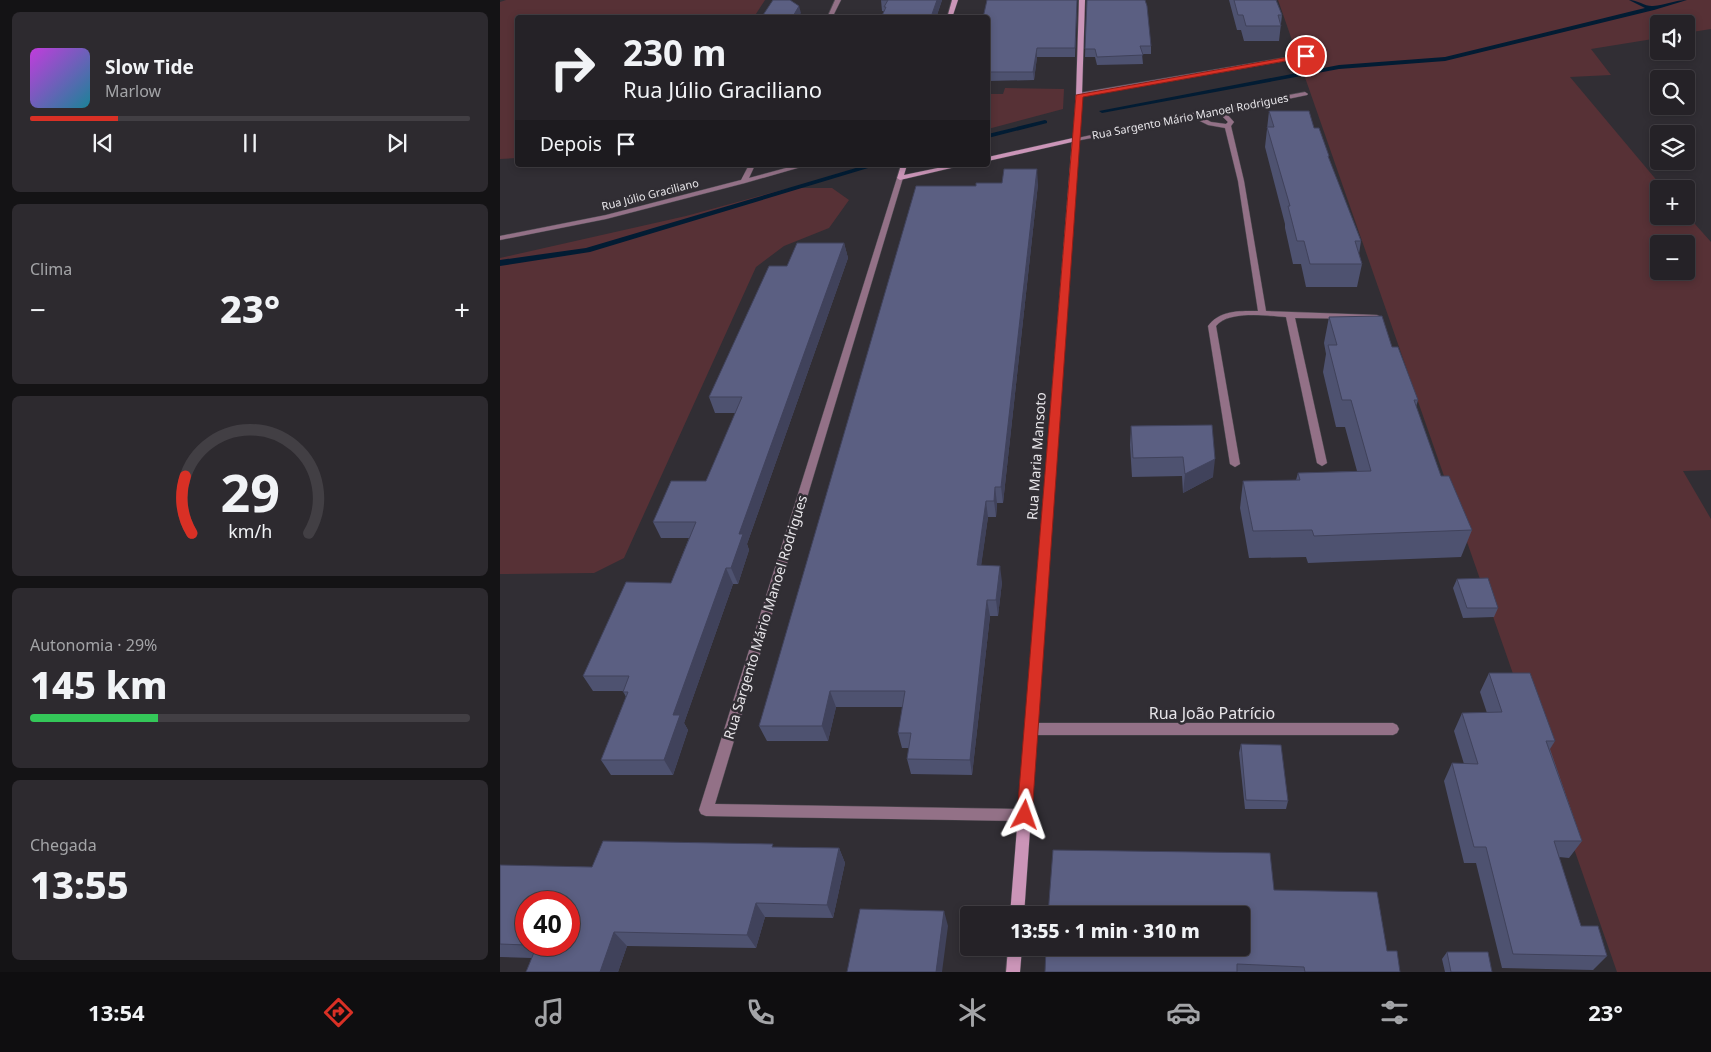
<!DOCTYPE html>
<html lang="pt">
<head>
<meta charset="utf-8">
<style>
	:root { --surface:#252227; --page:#2d2a2f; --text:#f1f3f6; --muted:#a3a4a7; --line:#423f44; --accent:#d93025 }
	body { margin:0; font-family:"Noto Sans",sans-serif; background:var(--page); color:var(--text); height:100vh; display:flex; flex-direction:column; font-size:19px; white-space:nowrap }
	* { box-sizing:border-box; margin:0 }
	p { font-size:16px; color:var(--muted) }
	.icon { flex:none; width:28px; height:28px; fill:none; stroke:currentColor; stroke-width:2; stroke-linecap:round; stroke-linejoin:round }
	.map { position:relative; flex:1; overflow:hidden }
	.details { display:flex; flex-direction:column; gap:12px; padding:12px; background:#141315; width:500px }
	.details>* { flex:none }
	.banner { position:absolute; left:15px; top:15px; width:475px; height:152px; border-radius:5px; box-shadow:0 2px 8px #0003,0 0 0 1px var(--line); background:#252227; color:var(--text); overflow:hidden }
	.controls { position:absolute; left:1150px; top:15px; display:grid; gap:10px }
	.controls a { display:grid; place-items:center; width:45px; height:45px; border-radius:5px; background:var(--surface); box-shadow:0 2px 8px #0003,0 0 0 1px var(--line); font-size:25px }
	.speed { position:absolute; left:15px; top:891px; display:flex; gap:10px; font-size:25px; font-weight:700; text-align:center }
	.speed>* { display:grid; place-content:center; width:65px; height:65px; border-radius:50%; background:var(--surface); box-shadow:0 2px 8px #0003,0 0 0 1px var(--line); line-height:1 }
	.speed .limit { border:8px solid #d22; background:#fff; color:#111 }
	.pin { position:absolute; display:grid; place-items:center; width:42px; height:42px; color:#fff; margin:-21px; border:2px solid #fff; border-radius:50%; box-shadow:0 1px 5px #0007 }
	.me { position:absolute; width:55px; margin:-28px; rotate:4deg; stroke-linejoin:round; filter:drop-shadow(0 0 4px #0008) }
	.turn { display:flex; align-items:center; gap:18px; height:105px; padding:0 25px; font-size:22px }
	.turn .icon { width:65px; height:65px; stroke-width:2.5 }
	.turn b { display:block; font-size:35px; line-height:42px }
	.then { display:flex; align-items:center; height:48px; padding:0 25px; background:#0003; gap:10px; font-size:19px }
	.big { font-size:38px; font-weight:800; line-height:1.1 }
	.details .tile { flex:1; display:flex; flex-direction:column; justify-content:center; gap:8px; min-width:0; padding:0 18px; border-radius:8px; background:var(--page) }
	.details .dial { align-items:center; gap:0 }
	.dial svg { height:130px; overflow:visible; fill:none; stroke:var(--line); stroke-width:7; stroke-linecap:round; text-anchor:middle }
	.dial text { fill:var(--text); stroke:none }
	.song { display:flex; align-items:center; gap:15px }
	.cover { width:60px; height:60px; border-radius:8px; background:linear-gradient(135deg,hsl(290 70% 55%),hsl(190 70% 35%)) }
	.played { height:5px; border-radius:2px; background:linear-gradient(90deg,var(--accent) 20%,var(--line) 20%) }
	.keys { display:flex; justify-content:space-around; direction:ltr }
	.heat { display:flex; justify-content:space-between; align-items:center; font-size:28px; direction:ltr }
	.charge { height:8px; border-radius:4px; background:linear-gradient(90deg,#34c759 29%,var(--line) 0) }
	.trip { position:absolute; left:460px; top:906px; width:290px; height:50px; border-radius:5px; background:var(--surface); box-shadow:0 2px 8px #0003,0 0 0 1px var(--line); font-weight:800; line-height:50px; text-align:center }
	.dock { display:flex; height:80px; justify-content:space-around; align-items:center; background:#0f0e10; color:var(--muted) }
	.dock .icon { width:35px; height:35px }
	.dock .selected { color:var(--accent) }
	.dock b { font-size:22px; color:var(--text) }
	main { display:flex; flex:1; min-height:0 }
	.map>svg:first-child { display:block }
</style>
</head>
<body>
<main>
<section class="details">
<div class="tile">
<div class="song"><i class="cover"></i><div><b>Slow Tide</b><p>Marlow</p></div></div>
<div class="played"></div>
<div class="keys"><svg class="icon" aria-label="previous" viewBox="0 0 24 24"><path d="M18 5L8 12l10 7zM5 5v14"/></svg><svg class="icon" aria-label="pause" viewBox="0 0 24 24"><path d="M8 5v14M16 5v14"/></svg><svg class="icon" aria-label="next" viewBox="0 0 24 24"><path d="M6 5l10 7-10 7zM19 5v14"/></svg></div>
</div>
<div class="tile"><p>Clima</p>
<div class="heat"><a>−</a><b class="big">23°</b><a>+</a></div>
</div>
<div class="tile dial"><svg viewBox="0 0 100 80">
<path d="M14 69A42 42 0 1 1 86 69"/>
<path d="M14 69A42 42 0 0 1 10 34" stroke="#d93025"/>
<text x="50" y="56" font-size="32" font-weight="700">29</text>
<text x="50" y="72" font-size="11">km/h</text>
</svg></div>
<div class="tile"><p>Autonomia · 29%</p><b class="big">145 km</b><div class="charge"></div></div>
<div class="tile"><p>Chegada</p><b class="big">13:55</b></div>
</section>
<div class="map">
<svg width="1211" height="972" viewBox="0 0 1211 972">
	<rect width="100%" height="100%" fill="#312e34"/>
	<path fill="#573136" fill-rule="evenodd" d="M 6,0 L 265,0 L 254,17 L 18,18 L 17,158 L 0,159 L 0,2 Z
		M 778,0 L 1211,0 L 1211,29 L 1186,33 L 1186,24 L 1159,24 L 1159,38 L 1091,49 L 1111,75 L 1070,77 L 1164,189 L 1159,189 L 1159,216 L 1186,216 L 1186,214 L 1211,242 L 1211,470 L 1183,471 L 1211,519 L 1211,972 L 1117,972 ZM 1159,244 L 1186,244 L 1186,271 L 1159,271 Z
		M 505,88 L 564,89 L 563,109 L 488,129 L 488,94 L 503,94 Z
		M 289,188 L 332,188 L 349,200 L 329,228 L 284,246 L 256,267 L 124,558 L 94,573 L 0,574 L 0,258 L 186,216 Z"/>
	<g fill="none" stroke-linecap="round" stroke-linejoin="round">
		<path fill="#021c33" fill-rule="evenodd" d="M 1129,0 C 1138,0 1146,7 1153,6 C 1165,5 1175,0 1187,0 L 1154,10 L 945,61 L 839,69 L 602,113 L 599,111 L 839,65 L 945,57 L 1145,8 Z
			M 545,120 L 547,121 L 547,123 L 488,138 L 488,134 Z
			M 366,165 L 378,165 L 90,252 L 0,266 L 0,260 L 86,248 Z"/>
		<defs>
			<path id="street" d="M 335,0 L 341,0 L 332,18 L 327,18 Z
				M 806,54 L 809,56 L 808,57 L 579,97 L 576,95 L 579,93 Z
				M 805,92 L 808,94 L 807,95 L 725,112 L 734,122 L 731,126 L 744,181 L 766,311 L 877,315 L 881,317 L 877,319 L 795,318 L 827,463 L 822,466 L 817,463 L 786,317 C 767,316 729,310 716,326 L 740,464 L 735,467 L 730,464 L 708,326 C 720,310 739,311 758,311 L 738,181 L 725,128 L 708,125 L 694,118 L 576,141 L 573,139 L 693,113 ZM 719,113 L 728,122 L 726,124 L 711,122 L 700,116 Z
				M 249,165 L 255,165 L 249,178 L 297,165 L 308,165 L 245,183 L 106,219 L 0,240 L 0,236 L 106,215 L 241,180 Z
				M 400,176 L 403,178 L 215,804 L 525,809 L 530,811 L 532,815 L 530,819 L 525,821 L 206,816 L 201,814 L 199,810 L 397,178 Z
				M 531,723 L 893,723 L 897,725 L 899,729 L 897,733 L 893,735 L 531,735 L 527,733 L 525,729 L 527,725 Z"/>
			<path id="secondary" d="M 452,0 L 458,0 L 452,18 L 447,18 Z
				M 579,0 L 585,0 L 582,95 L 524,915 L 510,915 L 572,142 L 488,161 L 488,157 L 573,138 L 576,95 Z
				M 401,165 L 407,165 L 404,175 L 452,165 L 464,165 L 400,180 L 397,178 Z
				M 508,948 L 522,948 L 520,972 L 506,972 Z"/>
		</defs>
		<use href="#street" stroke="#4e4b51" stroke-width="1"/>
		<use href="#secondary" stroke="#4e4b51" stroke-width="1"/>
		<use href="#street" fill="#937187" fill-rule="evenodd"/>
		<use href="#secondary" fill="#cb95b8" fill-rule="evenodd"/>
	</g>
	<path fill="#4e5270" d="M 381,0 L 442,0 L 436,18 L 381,18 L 384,11 L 382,11 Z
		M 487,0 L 577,0 L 575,57 L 537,57 L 534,80 L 488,81 Z
		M 587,0 L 651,46 L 651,54 L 642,54 L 643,64 L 597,65 L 595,57 L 585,57 Z
		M 729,0 L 776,0 L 782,15 L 779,41 L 744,41 L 741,30 L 737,30 Z
		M 769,111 L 814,128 L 829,156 L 829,159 L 861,241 L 859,254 L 862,264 L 857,287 L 806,287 L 801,264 L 793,264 L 785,228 L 785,224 L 765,147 Z
		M 538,184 L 503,503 L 497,503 L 496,517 L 488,517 L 481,565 L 502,582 L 498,616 L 490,616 L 472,775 L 411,774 L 407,759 L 409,748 L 402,748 L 398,733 L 403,707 L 336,707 L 328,741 L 267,741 L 259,726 L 476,186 Z
		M 344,243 L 348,258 L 247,544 L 249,550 L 238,584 L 233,584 L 184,723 L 188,730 L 173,775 L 111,775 L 101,760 L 126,697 L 123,691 L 93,691 L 83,676 L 171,583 L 189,538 L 161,538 L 153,522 L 206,481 L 236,413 L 215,413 L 209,397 Z
		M 829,317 L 892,347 L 918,400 L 916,407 L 941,476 L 972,530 L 961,557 L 808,563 L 806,557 L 749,558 L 740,508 L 743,481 L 796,480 L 798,473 L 857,471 L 845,427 L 836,427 L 823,372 L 826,354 L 824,343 Z
		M 712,425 L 713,477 L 683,493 L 682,476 L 632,477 L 630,445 L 631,426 Z
		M 957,579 L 998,608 L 994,617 L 963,618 L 953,588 Z
		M 989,673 L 1055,741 L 1050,749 L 1082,841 L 1069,858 L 1059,857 L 1081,926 L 1107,956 L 1093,970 L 1002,968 L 976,863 L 964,863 L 944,781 L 952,763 L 964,764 L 954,731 L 962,713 L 987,713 L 980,692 Z
		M 741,744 L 788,801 L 786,809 L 745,809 L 739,753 Z
		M 274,847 L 339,848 L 345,863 L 333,918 L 265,917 L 256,948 L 127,946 L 118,972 L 26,972 L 32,958 L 0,957 L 0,865 L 92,867 Z
		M 774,890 L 887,951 L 900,972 L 545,972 Z
		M 947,952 L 992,972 L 945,972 L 942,959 Z"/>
	<path fill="#40425b" d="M 437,0 L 442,0 L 436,18 L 431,18 Z
		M 299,6 L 301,13 L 298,18 L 292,18 Z
		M 537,48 L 537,57 L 534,80 L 533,72 Z
		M 537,169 L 538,184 L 503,503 L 501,487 Z
		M 344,243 L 348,258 L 247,544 L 249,550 L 238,584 L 231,568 L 239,534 Z
		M 715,459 L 713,477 L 683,493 L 685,474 Z
		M 495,487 L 497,503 L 496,517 L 494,501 Z
		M 486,501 L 488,517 L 479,581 L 477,565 Z
		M 500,566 L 502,582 L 498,616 L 496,600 Z
		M 226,568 L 233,584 L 184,723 L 188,730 L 173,775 L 164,760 L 173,715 Z
		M 487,600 L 490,616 L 472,775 L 470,760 Z
		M 330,691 L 336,707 L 328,741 L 322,726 Z
		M 339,848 L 345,863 L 333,918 L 327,905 Z
		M 256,903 L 265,917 L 256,948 L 247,935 Z
		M 444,911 L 448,926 L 442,972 L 436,972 Z
		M 114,932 L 127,946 L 118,972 L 100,972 Z"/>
	<path fill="#5b5f82" stroke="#40425b" d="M 273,0 L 290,0 L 299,6 L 292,18 L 261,18 Z
		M 381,0 L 437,0 L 431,17 L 414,18 L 381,18 L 386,7 L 384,7 L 388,0 Z
		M 487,0 L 577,0 L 575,48 L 537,48 L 533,72 L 488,72 L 488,18 L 483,18 Z
		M 587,0 L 645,0 L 647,6 L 651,46 L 640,46 L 643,55 L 597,57 L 595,49 L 585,49 Z
		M 734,0 L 776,0 L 782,15 L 778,15 L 781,26 L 746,26 L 743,15 L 738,15 Z
		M 769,111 L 809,111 L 814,128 L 819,128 L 829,156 L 828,156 L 861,241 L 855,241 L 862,264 L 810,264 L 804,241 L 797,241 L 788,206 L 790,206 L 767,127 L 774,127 Z
		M 504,169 L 537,169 L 501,487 L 495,487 L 494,501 L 486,501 L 477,565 L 500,566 L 496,600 L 487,600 L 470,760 L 407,759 L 411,733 L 398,733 L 405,691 L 330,691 L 322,726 L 259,726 L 416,186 L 476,186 L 476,183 L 502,183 Z
		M 297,243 L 344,243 L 239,534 L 243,534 L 231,568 L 226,568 L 173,715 L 180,715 L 164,760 L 101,760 L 128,692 L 123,692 L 129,676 L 83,676 L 126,582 L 171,583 L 196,522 L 153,522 L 171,481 L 206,481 L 242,397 L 209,397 L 269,266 L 287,266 Z
		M 882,316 L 892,347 L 898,347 L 918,400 L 914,400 L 941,476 L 949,476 L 972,530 L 814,536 L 812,530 L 753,531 L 743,481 L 800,480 L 798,473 L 871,471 L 851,400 L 842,400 L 828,345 L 837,345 L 829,317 Z
		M 712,425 L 715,459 L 685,474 L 683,457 L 633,458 L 631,426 Z
		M 988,578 L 998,608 L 967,608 L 957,579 Z
		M 989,673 L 1030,673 L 1055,741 L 1046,741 L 1082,841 L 1054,841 L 1081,926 L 1098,926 L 1107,956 L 1013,954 L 986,847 L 974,847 L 952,763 L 978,764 L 962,713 L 1002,712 Z
		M 741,744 L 781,745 L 788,801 L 746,800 Z
		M 103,841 L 273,844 L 272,847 L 339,848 L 327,905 L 256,903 L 247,935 L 114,932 L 100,972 L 26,972 L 37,945 L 69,945 L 69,902 L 26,902 L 26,945 L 0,944 L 0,865 L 92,867 Z
		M 553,850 L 770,853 L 774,890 L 877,892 L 887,951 L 897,951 L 900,972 L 805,972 L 804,967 L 737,964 L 737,972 L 545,972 L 546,948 L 741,948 L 741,915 L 548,915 Z
		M 360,909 L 444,911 L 436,972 L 347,972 Z
		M 947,952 L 988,952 L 992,972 L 951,972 Z"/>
	<path fill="#d93025" stroke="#8d1f18" d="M 806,54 L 809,56 L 808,57 L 583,97 L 532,815 L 530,820 L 525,822 L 519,820 L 517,815 L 576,95 Z"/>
	<g text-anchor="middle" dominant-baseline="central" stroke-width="5" stroke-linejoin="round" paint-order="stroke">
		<g font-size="11" fill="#e7e5e9" stroke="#312e34">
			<text transform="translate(690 116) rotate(-11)">Rua Sargento Mário Manoel Rodrigues</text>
			<text transform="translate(150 194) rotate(-14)">Rua Júlio Graciliano</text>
		</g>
		<g font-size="14" fill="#e7e5e9" stroke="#312e34">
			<text transform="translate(536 456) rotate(-86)">Rua Maria Mansoto</text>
			<text transform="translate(265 617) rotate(-73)">Rua Sargento Mário Manoel Rodrigues</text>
		</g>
		<g font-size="16" fill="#e7e5e9" stroke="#312e34">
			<text x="712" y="713">Rua João Patrício</text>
		</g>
	</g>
</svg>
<div class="controls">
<a><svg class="icon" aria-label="sound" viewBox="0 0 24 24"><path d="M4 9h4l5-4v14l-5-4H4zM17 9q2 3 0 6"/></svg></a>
<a><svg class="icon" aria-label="search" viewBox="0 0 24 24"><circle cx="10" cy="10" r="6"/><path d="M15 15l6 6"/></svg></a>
<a><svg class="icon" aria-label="layers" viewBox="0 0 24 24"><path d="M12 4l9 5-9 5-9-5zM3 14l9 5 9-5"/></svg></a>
<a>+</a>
<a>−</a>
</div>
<div class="speed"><div class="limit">40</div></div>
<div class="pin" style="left:806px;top:56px;background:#d93025"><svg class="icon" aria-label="arrive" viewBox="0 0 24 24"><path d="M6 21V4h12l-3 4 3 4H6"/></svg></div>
<svg class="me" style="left:525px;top:815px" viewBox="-20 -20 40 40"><path d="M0-17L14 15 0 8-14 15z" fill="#d93025" stroke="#fff" stroke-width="4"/></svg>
<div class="trip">13:55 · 1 min · 310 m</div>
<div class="banner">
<div class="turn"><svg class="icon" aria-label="right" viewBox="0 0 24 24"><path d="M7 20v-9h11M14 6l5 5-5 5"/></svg><div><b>230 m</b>Rua Júlio Graciliano</div></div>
<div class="then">Depois<svg class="icon" aria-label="arrive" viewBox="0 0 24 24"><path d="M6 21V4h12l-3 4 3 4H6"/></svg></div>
</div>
</div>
</main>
<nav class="dock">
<b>13:54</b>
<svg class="icon selected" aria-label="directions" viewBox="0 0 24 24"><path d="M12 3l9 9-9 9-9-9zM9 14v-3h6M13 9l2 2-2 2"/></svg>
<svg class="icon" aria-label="music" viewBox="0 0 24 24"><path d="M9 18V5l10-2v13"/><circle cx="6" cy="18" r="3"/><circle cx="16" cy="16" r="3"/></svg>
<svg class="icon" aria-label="phone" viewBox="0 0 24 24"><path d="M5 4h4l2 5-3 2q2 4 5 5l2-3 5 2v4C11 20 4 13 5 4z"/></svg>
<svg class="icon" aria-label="climate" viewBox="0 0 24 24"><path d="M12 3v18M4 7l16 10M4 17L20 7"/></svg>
<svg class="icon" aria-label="car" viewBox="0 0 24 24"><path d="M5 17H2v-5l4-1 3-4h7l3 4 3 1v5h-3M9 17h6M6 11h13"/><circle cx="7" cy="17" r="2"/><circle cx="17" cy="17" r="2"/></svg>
<svg class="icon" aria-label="filters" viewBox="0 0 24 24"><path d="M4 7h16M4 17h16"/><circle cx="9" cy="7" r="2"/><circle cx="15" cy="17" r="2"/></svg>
<b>23°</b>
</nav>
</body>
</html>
